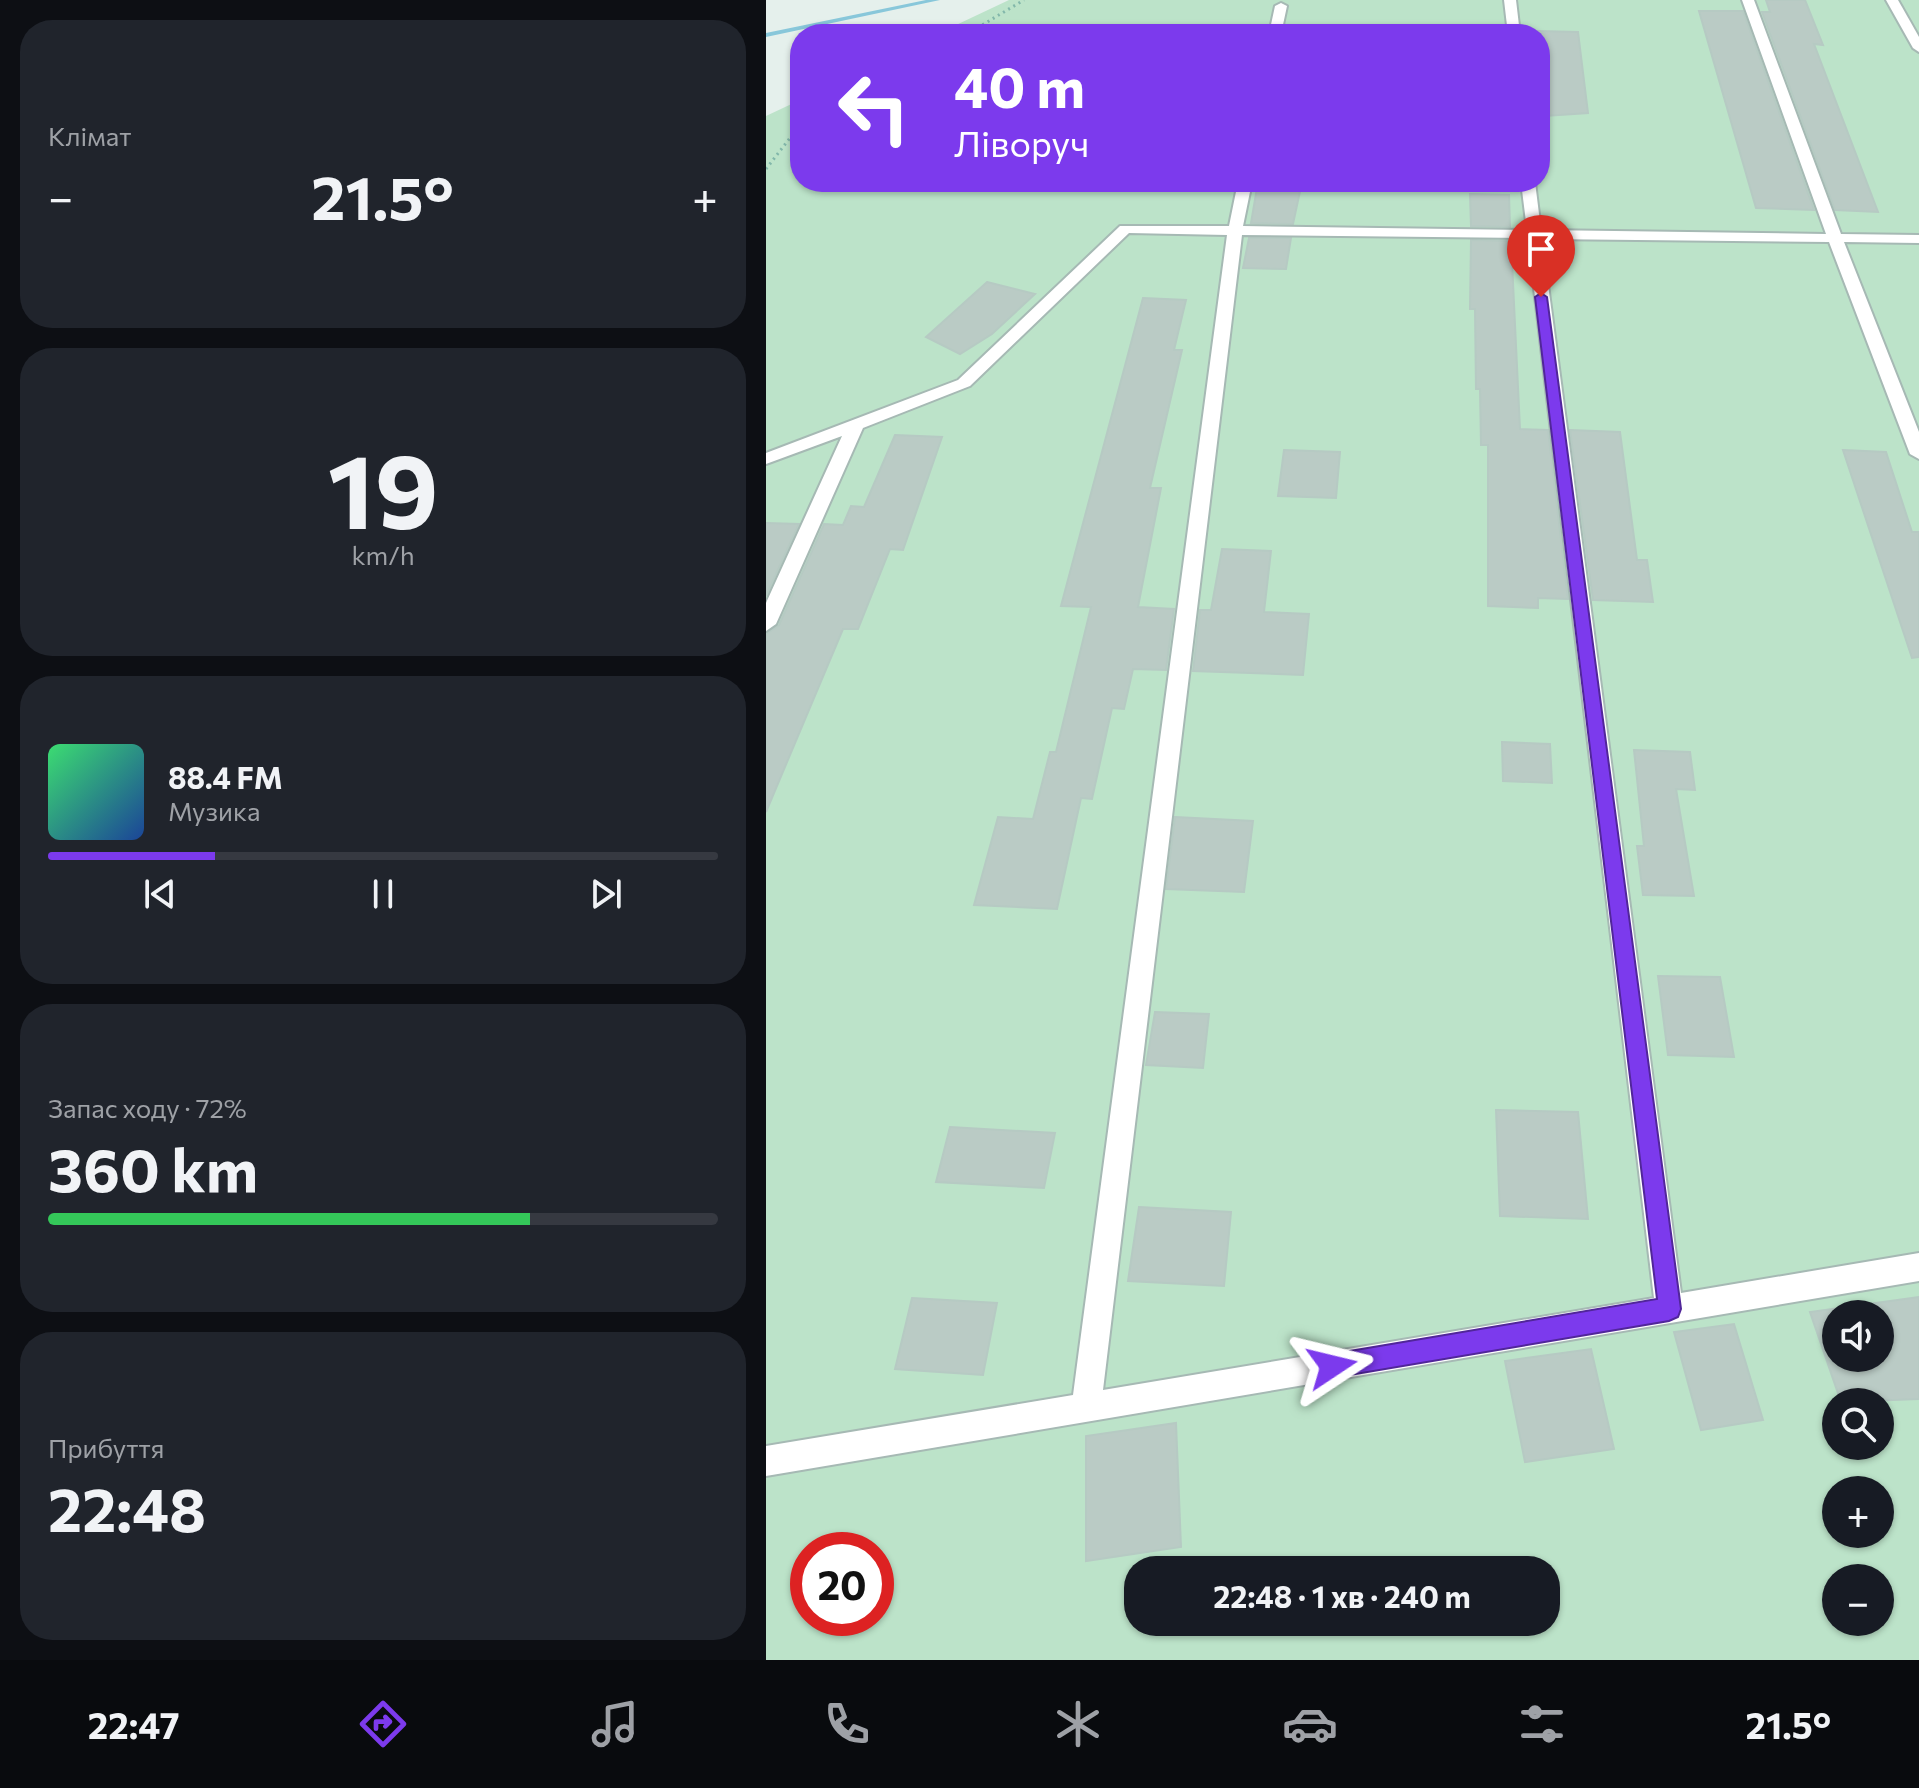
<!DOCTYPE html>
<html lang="uk">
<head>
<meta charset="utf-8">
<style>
	:root { --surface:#171b24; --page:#20242c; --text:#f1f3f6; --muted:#9ea1a6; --line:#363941; --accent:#7c3aed }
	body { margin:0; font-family:Commissioner,sans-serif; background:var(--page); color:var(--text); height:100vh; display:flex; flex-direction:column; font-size:30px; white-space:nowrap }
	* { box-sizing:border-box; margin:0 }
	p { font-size:26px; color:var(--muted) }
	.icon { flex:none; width:44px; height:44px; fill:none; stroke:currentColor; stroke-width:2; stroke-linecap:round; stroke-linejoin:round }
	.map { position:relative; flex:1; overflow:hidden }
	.details { display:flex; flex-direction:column; gap:20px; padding:20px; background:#0d0f14; width:766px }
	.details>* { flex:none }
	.hud { position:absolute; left:24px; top:24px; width:760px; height:168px; border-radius:32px; box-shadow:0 2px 6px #0004; background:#7c3aed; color:#fff; overflow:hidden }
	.buttons { position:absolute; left:1056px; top:1300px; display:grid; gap:16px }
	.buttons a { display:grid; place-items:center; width:72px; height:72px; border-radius:50%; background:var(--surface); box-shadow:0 2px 6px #0004; font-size:40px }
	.speed { position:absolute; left:24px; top:1532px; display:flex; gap:16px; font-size:40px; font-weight:700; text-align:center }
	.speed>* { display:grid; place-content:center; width:104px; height:104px; border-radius:50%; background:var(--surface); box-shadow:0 2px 6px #0004; line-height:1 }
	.speed .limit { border:12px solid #d22; background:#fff; color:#111 }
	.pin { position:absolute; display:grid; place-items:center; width:68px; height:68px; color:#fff; margin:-82px -34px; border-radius:50% 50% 50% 0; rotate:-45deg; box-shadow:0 0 8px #0007 }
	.pin .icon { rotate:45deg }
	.me { position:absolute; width:88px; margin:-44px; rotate:80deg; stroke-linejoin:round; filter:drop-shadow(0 0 6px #0008) }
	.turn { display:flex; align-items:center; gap:28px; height:168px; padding:0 32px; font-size:36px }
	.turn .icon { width:104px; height:104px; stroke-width:2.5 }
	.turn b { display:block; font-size:56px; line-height:68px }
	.big { font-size:60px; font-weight:700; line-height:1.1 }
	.details .tile { flex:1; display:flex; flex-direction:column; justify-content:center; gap:12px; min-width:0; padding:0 28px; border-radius:32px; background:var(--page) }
	.details .dial { align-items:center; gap:0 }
	.dial b { font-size:104px; line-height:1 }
	.song { display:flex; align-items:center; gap:24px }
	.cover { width:96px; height:96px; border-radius:12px; background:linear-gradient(135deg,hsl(140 70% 55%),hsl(220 70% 35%)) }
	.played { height:8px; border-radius:4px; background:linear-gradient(90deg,var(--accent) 25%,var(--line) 25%) }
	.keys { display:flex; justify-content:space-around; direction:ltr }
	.heat { display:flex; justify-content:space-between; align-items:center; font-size:44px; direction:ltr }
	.charge { height:12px; border-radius:6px; background:linear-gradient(90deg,#34c759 72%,var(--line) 0) }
	.trip { position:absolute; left:358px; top:1556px; width:436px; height:80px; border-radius:32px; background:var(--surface); box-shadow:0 2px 6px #0004; font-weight:700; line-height:80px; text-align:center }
	.tabs { display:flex; height:128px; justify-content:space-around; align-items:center; background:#090b0e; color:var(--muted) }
	.tabs .icon { width:56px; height:56px }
	.tabs .on { color:var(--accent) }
	.tabs b { font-size:36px; color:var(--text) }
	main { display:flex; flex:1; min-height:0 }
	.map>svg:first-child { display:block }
</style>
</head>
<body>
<main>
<section class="details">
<div class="tile"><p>Клімат</p>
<div class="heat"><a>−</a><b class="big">21.5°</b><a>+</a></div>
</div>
<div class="tile dial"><b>19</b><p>km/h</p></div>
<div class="tile">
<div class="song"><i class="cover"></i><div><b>88.4 FM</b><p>Музика</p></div></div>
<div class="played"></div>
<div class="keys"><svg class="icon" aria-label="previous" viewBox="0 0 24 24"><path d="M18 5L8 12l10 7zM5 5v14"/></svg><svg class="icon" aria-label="pause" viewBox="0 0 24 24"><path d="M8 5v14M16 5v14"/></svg><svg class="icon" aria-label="next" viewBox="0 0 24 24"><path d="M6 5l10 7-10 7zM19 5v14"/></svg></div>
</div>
<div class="tile"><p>Запас ходу · 72%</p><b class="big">360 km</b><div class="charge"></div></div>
<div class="tile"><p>Прибуття</p><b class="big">22:48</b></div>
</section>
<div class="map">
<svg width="1153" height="1660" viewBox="0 0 1153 1660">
	<rect width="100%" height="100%" fill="#e5f0ec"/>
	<path fill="#bce3c9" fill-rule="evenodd" d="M 243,0 L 1153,0 L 1153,1660 L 0,1660 L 0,116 L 34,100 L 34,182 L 774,182 L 774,34 L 171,34 ZM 1070,1314 L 1114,1314 L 1114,1358 L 1070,1358 ZM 1070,1402 L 1114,1402 L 1114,1446 L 1070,1446 ZM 1070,1490 L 1114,1490 L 1114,1534 L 1070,1534 ZM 42,1550 L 110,1550 L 110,1618 L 42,1618 ZM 372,1570 L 780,1570 L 780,1622 L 372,1622 ZM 1070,1578 L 1114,1578 L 1114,1622 L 1070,1622 Z"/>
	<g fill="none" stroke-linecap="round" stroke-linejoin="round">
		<path fill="#88c7da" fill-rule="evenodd" d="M 160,0 L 174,0 L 0,37 L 0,33 Z"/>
	</g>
	<path fill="#bacbc5" stroke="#b6cac3" stroke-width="2" fill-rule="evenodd" d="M 1000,0 L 1039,0 L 1057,45 L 1048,44 L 1112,212 L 1069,210 L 996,12 L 1004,12 Z
		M 933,11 L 977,11 L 1048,210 L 990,208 Z
		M 772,31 L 812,32 L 822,113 L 779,116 Z
		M 492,182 L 536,182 L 527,224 L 485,223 Z
		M 704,194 L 743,195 L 744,227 L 705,226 Z
		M 483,238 L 525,238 L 520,269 L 477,268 Z
		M 705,240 L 745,241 L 754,429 L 782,430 L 802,599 L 772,598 L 772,608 L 722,606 L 722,445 L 715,445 L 714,389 L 710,389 L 709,309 L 704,309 Z
		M 221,282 L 269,294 L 226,334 L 194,354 L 160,337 Z
		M 377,298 L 420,300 L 408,350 L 416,350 L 384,488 L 395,488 L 372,607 L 408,609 L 400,670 L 367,669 L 358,709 L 346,708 L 326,799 L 315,798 L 291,909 L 208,905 L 232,817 L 267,819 L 284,752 L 290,752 L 325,607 L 295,606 Z
		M 804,430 L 854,432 L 871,560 L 881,560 L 887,602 L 827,600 Z
		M 129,435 L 176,437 L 137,550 L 124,549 L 92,629 L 77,629 L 0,812 L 0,634 L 13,625 L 58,524 L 77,525 L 85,506 L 98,507 Z
		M 518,450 L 574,452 L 570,498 L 512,496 Z
		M 1077,450 L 1120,452 L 1146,532 L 1153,532 L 1153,657 L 1146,658 Z
		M 0,523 L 33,524 L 0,596 Z
		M 456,549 L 505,551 L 498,612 L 543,614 L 537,675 L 427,671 L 434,610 L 445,610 Z
		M 736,742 L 784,744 L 786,783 L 737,781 Z
		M 868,750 L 924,752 L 929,790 L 910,789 L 928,896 L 877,895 L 871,846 L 878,846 Z
		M 409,817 L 487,821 L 478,892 L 400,889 Z
		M 892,976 L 954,977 L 968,1057 L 902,1055 Z
		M 389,1012 L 443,1014 L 437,1068 L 380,1065 Z
		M 730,1110 L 812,1112 L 822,1219 L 734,1216 Z
		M 184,1127 L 289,1133 L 278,1188 L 170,1182 Z
		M 373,1207 L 465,1212 L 458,1286 L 362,1281 Z
		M 1153,1297 L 1153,1399 L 1075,1402 L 1044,1312 ZM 1070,1314 L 1114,1314 L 1114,1358 L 1070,1358 Z
		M 146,1298 L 231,1303 L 217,1375 L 129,1369 Z
		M 968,1324 L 997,1420 L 935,1430 L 908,1332 Z
		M 825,1349 L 848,1449 L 759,1462 L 739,1361 Z
		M 410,1423 L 415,1547 L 320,1561 L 320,1436 Z"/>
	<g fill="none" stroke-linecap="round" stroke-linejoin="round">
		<defs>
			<path id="service" d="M 738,0 L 750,0 L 754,34 L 742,34 Z
				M 976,0 L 988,0 L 1075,234 L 1153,235 L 1153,243 L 1078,242 L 1153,432 L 1153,459 L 1144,454 L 1063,242 L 776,239 L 915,1293 L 1153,1253 L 1153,1281 L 0,1476 L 0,1446 L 307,1395 L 461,235 L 363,233 L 204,386 L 97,428 L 10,624 L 0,631 L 0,603 L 76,436 L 0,464 L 0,453 L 192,380 L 354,226 L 463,226 L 472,182 L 486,182 L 477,226 L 761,230 L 755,182 L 769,182 L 775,230 L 1060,234 ZM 476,235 L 762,238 L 888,1298 L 337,1390 Z
				M 515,3 L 521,6 L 515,34 L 503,34 L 509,6 Z"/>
			<path id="minor" d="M 1120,0 L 1132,0 L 1153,37 L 1153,52 L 1147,48 Z"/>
		</defs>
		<use href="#service" stroke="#a6b9b4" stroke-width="4"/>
		<use href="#minor" stroke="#a6b9b4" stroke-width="4"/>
		<path stroke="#82b7aa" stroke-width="3" stroke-dasharray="2 4" stroke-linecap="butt" d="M 201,34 L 258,0
			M 0,169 L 34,125"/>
		<use href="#service" fill="#fff" fill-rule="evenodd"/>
		<use href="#minor" fill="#fff" fill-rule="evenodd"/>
	</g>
	<path fill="#7c3aed" stroke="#51269a" stroke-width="2" d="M 775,293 L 781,297 L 915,1309 L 912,1317 L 903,1321 L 566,1378 L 557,1374 L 554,1366 L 557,1358 L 566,1354 L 891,1299 L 769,297 Z"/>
</svg>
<div class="buttons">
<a><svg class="icon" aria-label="sound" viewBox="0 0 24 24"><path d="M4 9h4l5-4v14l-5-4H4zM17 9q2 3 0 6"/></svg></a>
<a><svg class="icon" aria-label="search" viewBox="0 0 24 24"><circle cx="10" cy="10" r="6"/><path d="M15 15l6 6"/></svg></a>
<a>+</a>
<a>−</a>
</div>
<div class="speed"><div class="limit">20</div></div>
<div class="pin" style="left:775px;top:297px;background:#d93025"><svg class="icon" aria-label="arrive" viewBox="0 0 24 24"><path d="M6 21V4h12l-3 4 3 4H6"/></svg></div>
<svg class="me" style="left:566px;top:1366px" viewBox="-20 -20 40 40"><path d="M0-17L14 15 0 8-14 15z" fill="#7c3aed" stroke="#fff" stroke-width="4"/></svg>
<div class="trip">22:48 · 1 хв · 240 m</div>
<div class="hud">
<div class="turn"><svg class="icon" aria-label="left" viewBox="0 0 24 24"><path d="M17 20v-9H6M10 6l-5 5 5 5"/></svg><div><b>40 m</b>Ліворуч</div></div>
</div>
</div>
</main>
<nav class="tabs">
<b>22:47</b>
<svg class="icon on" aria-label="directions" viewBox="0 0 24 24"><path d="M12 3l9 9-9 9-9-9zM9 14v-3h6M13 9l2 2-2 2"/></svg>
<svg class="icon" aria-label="music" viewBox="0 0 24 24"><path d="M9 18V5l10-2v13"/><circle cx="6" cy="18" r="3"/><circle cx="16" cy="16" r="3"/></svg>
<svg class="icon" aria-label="phone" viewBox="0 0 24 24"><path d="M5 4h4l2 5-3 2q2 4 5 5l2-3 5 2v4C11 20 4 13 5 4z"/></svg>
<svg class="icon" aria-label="climate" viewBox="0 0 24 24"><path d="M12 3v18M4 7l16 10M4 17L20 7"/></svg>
<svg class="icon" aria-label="car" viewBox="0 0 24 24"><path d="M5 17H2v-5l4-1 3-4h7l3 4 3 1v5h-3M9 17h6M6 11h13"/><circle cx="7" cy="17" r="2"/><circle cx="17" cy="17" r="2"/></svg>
<svg class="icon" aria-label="filters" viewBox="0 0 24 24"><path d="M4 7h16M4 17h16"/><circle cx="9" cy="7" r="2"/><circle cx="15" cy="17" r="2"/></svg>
<b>21.5°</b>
</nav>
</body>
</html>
